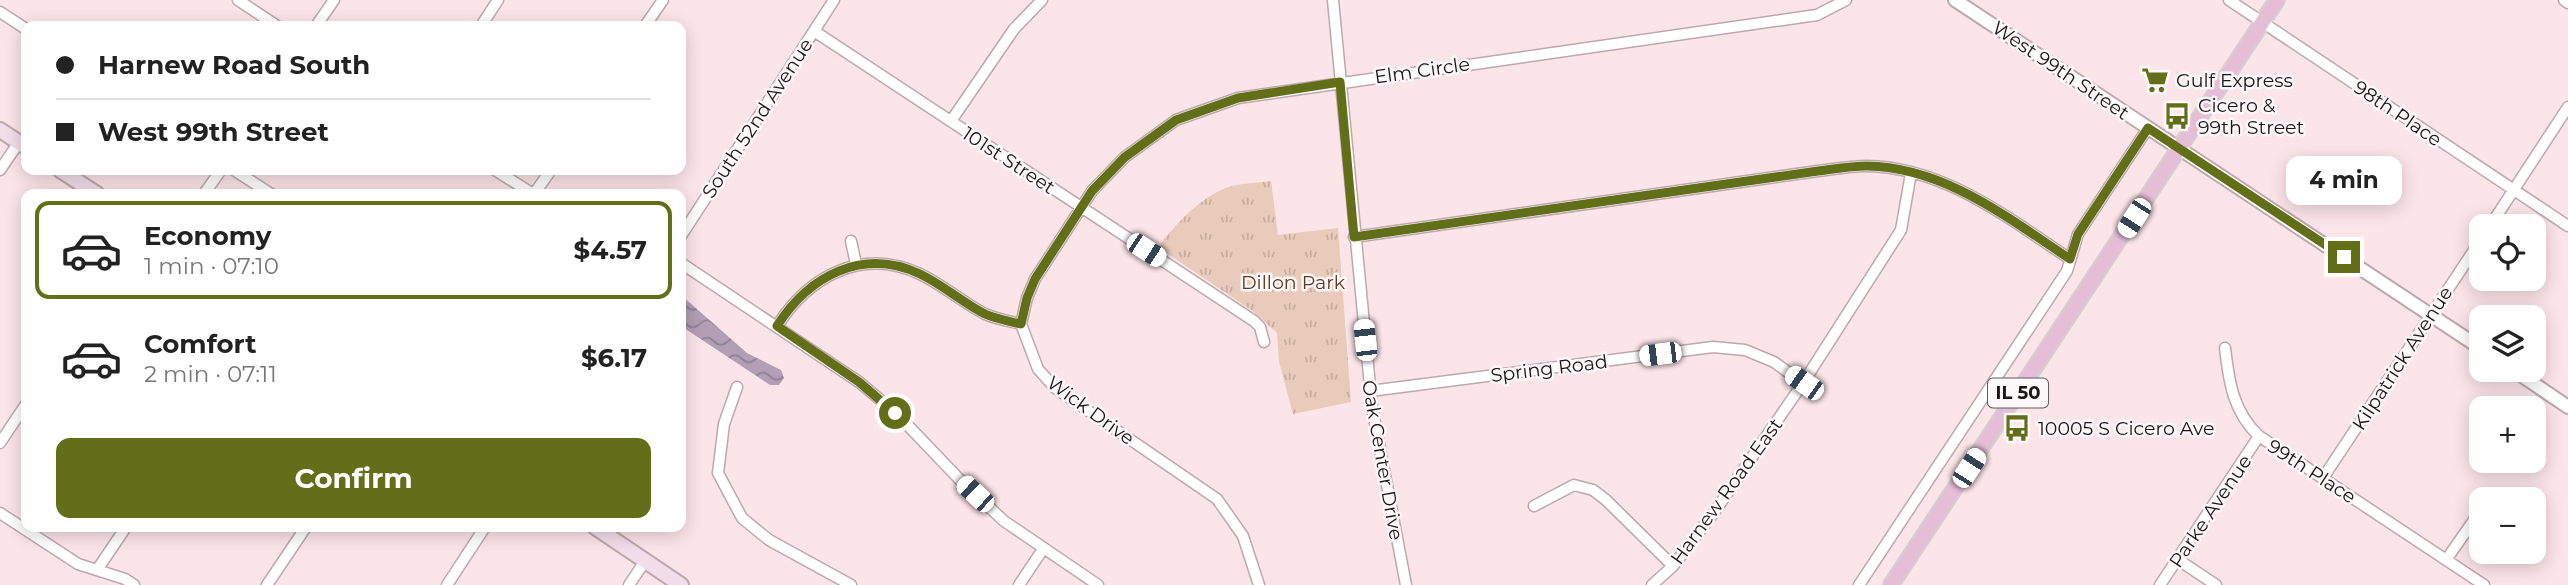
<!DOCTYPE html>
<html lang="en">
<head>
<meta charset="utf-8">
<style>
  body { margin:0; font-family:Montserrat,sans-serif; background:#f6f6f6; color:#222; height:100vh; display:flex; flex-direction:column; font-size:26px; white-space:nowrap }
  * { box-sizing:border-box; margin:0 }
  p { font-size:23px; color:#767676 }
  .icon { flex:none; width:38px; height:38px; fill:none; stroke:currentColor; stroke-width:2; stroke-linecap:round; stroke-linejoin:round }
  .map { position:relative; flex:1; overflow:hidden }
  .details { position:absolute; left:21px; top:189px; width:665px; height:343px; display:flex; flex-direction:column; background:#fff; border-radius:14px; box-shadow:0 4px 18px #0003 }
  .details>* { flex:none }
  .banner { position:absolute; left:21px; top:21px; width:665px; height:154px; border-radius:14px; box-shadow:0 4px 18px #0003; display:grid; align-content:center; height:154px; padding:0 35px; background:#fff }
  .tools { position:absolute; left:2469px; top:214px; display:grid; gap:14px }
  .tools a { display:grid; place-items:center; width:77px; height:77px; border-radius:14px; background:#fff; box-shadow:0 4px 18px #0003; font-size:35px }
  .end { position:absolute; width:32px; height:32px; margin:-16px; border:9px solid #626f18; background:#fff; box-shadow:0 0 0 4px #fff }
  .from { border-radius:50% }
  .bubble { position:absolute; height:49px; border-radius:14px; background:#fff; box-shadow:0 4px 18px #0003; font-size:23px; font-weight:700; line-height:49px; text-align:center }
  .car { position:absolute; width:21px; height:42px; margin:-21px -10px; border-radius:9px; box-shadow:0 0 5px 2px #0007; background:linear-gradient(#fff 24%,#345 0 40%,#fff 0 76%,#345 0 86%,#fff 0) }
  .banner b { display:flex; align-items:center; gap:24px; height:66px; font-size:26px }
  .banner b+b { border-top:2px solid #e0e0e0 }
  .banner i { width:18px; height:18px; background:#222 }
  ul { padding:12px 0 0; list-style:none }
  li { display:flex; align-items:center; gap:21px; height:98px; margin:0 14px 10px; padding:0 21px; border:4px solid transparent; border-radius:14px }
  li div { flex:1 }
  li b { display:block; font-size:26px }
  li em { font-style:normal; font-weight:700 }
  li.selected { border-color:#626f18 }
  li>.icon { width:63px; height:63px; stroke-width:1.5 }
  .primary-button { display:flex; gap:14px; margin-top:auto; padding:14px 35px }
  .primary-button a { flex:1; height:80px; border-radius:14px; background:#626f18; color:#fff; font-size:28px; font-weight:700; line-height:80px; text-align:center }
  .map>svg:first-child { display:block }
  .park { fill:url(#park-tufts) }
  .water { fill:url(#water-waves) }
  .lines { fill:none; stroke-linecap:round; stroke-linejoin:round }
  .minor-casing { stroke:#bda8ab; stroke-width:13 }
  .tertiary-casing { stroke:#bda8ab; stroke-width:16 }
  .secondary-casing { stroke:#bda8ab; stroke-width:18 }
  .primary-casing { stroke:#d2d0d0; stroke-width:18 }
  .minor { stroke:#fff; stroke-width:10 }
  .tertiary { stroke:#fff; stroke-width:12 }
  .secondary { stroke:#f2deea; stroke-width:14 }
  .primary { stroke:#e5bdd4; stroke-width:14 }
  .route { stroke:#626f18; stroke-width:9 }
  .labels { text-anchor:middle; stroke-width:5; stroke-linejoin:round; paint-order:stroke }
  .shield { fill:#fcf7f8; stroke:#5f595a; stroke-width:2 }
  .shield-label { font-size:18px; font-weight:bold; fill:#1c1516 }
  .street-label { font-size:19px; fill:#1c1516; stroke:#fcf7f8 }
  .poi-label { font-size:19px; fill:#1c1516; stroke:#fcf7f8; text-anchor:start }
  .park-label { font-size:19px; fill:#62391f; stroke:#fcf7f8 }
</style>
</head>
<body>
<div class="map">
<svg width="2568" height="585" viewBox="0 0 2568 585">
  <defs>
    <pattern id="park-tufts" width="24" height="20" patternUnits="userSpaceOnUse" patternTransform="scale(1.75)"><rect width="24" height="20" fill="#e8cbba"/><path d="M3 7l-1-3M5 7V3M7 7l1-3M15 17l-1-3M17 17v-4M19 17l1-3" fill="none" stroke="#c6ad9f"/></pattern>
    <pattern id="water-waves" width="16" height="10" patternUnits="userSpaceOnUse" patternTransform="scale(1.75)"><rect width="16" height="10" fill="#b29eb5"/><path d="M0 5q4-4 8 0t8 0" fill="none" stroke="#908092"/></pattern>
  </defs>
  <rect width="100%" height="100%" fill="#fce5e9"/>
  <path class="park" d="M1271,181L1278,235L1338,228L1351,402L1293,414L1279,362L1277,333L1251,310L1158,247C1176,224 1198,199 1226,188C1240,183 1257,183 1271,181Z"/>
  <path class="water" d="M681,295L747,353L781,370L784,378L779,385H770L681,326Z"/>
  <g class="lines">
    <defs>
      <path id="minor" d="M238,0L277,26
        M1333,0L1372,407L1406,585
        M2229,0L2568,226
        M2564,0L2568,3
        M0,12L26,29
        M316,26L334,0
        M481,26L498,0
        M645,26L663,0
        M814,31L1254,321L1260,327L1264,342
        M951,121L1014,29L1042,0
        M0,170L19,142
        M234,170L271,194
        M495,170L533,194
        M204,194L221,170
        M534,194L551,170
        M2490,226L2568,107
        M681,236L834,0
        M1354,237L1818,171C1834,169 1851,166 1867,166C1944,167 2008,218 2070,259
        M851,241L856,264
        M681,263L859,382L896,413L961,481L1004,521L1098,585
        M1021,324L1027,298L1035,279L1092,191L1125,157L1176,120L1238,98L1817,15L1846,0
        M777,326C809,276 862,247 920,274C943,285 962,302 985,314C996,319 1009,321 1021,324L1038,369L1055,388L1217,499L1243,536L1259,585
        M2225,348C2229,382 2233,412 2259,436L2484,585
        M737,387L724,424L718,473L742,518L769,540L851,585
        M1370,391L1713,347L1745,350L1774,362L1803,383
        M0,443L26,404
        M2323,478L2482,238
        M1534,506L1574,485L1593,490L1606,500L1673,566
        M0,513L78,564L125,579L134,585
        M2177,559L2216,585
        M2446,560L2476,517
        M97,570L126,527
        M267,585L306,527
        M447,585L485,527
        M629,585L645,561
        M1019,585L1043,549
        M1652,585L1673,566L1715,511L1803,383L1901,230L1911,173
        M1859,585L2067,271L2078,234L2148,128
        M2160,585L2259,436"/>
      <path id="tertiary" d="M1955,0L2482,349
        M2512,369L2568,407"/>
      <path id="secondary" d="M0,130L26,147
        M60,170L97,194
        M595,527L681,585"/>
      <path id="primary" d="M1891,585L2277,0"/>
    </defs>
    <use href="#minor" class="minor-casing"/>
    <use href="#tertiary" class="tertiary-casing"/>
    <use href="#secondary" class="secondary-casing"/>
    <use href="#primary" class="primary-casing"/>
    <use href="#minor" class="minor"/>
    <use href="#tertiary" class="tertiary"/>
    <use href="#secondary" class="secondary"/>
    <use href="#primary" class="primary"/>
  </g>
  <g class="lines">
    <path class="route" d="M895,413L859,382L777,326C809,276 862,247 920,274C943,285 962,302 985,314C996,319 1009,321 1021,324L1027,298L1035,279L1092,191L1125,157L1176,120L1238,98L1340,82L1354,237L1818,171C1834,169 1851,166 1867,166C1944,167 2008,218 2070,259L2078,234L2148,128L2344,257"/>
  </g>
  <defs>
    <symbol id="supermarket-bare" viewBox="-9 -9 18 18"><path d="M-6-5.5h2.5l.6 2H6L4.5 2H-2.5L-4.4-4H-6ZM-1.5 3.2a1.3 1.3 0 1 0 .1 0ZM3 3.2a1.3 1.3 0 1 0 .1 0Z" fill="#626f18" stroke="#fcf7f8" stroke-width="2.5" paint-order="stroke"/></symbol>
    <symbol id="bus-bare" viewBox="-9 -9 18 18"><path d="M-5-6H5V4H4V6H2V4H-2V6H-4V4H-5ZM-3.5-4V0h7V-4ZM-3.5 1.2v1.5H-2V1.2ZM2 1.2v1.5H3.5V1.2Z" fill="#626f18" stroke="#fcf7f8" stroke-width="2.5" paint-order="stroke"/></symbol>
  </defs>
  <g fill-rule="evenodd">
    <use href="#supermarket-bare" x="2136" y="61" width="38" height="38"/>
    <use href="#bus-bare" x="2158" y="97" width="38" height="38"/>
    <use href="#bus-bare" x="1998" y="409" width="38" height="38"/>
  </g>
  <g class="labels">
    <rect class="shield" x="1988" y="378.5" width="60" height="29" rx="5"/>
    <g class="shield-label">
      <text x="2018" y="399">IL 50</text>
    </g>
    <g class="street-label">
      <text transform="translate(1422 70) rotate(-8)" y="7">Elm Circle</text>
      <text transform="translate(2061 70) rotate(34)" y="7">West 99th Street</text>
      <text transform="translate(2398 113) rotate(34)" y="7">98th Place</text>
      <text transform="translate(757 118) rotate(-57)" y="7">South 52nd Avenue</text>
      <text transform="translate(1009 160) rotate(33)" y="7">101st Street</text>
      <text transform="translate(2402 358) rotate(-57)" y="7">Kilpatrick Avenue</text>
      <text transform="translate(1549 368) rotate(-7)" y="7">Spring Road</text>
      <text transform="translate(1091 410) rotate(36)" y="7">Wick Drive</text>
      <text transform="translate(1383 460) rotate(80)" y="7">Oak Center Drive</text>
      <text transform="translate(2312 471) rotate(33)" y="7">99th Place</text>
      <text transform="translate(1726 491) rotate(-54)" y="7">Harnew Road East</text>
      <text transform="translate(2210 511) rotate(-56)" y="7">Parke Avenue</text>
    </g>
    <g class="poi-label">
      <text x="2176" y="87">Gulf Express</text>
      <text x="2198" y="112">Cicero &amp;<tspan x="2198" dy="22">99th Street</tspan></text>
      <text x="2038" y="435">10005 S Cicero Ave</text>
    </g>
    <g class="park-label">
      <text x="1293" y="289">Dillon Park</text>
    </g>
  </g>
</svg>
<div class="tools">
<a><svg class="icon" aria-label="locate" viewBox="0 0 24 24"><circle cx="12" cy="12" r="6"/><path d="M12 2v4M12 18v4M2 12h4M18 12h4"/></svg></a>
<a><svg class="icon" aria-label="layers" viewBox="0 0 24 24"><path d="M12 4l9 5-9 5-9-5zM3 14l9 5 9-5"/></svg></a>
<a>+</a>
<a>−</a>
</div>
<i class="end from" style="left:895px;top:413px"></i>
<i class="end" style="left:2344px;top:257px"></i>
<div class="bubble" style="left:2286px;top:156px;width:116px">4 min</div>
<i class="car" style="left:2134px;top:218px;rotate:213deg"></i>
<i class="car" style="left:1146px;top:250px;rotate:123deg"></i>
<i class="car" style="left:1365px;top:340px;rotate:354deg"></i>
<i class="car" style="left:1660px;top:354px;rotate:263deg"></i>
<i class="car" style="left:1804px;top:383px;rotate:305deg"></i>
<i class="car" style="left:1969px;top:468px;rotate:33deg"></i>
<i class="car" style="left:975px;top:494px;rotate:313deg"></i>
<div class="banner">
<b><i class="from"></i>Harnew Road South</b>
<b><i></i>West 99th Street</b>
</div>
<section class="details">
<ul>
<li class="selected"><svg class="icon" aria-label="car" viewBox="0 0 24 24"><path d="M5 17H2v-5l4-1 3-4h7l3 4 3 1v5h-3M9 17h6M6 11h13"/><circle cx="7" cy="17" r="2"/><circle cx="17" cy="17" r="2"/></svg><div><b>Economy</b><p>1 min · 07:10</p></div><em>$4.57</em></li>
<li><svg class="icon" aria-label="car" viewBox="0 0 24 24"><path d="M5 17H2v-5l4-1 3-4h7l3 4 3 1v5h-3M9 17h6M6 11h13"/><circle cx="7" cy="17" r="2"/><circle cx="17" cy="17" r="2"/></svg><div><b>Comfort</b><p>2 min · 07:11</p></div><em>$6.17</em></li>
</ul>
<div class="primary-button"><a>Confirm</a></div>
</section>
</div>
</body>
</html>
